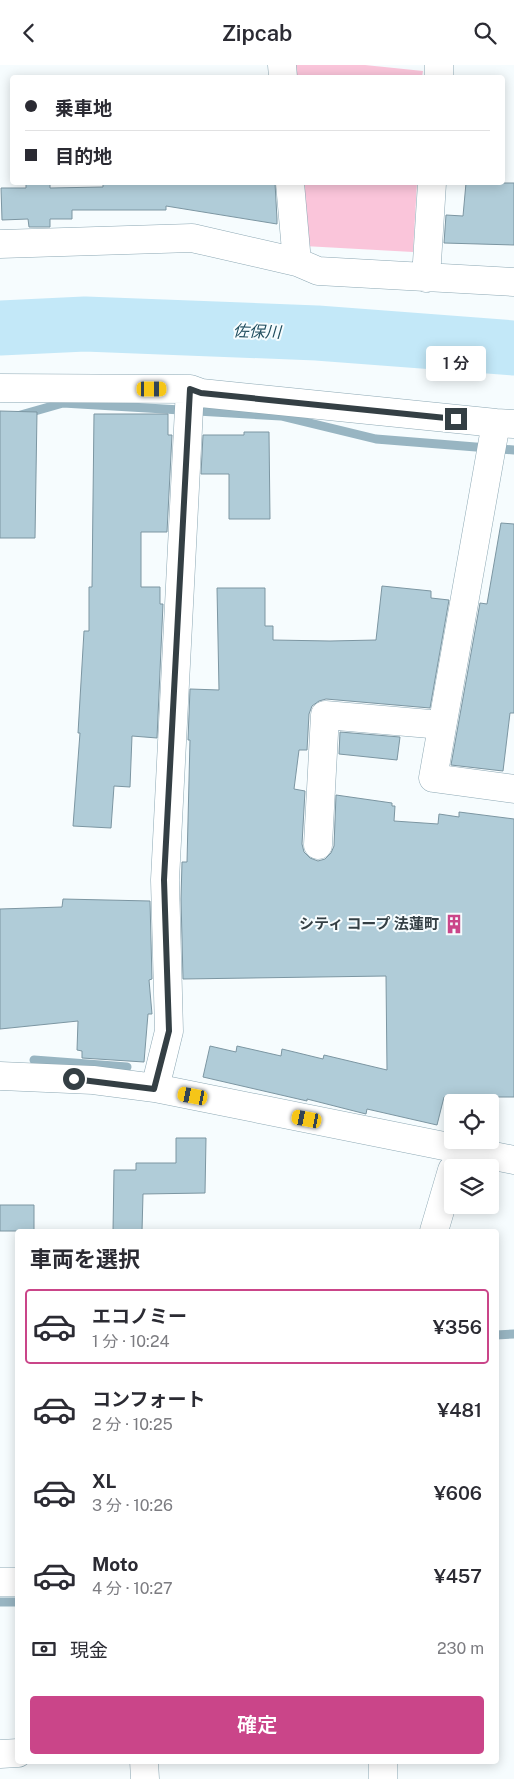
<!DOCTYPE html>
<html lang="ja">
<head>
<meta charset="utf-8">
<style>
  body { margin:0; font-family:"Public Sans","Noto Sans JP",sans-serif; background:#f7f7f7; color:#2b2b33; height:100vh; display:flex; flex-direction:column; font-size:19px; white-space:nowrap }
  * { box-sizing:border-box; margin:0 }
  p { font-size:16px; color:#7c7c81 }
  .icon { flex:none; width:28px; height:28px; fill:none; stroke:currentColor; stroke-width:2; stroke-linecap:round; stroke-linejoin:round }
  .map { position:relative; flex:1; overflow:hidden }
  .sheet { position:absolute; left:15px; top:1164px; width:484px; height:535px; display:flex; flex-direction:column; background:#fff; border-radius:5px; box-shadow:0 2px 12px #0003 }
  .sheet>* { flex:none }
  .top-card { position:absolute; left:10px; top:10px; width:495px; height:110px; border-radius:5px; box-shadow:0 2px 12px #0003; display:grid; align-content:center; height:110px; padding:0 15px; background:#fff }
  .controls { position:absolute; left:444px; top:1029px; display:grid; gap:10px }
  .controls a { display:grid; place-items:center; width:55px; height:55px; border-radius:5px; background:#fff; box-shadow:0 2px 12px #0003; font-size:25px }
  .end { position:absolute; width:22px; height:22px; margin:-11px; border:6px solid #343f44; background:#fff; box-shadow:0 0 0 2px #fff }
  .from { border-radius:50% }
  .bubble { position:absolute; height:35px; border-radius:5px; background:#fff; box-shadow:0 2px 12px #0003; font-size:16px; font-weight:600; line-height:35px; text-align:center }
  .car { position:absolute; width:15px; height:30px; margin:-15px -8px; border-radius:6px; box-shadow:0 0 4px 1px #0007; background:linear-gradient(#f5c518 24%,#345 0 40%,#f5c518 0 76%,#345 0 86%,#f5c518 0) }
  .top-card b { display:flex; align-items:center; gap:18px; height:48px; font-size:19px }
  .top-card b+b { border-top:1px solid #e1e1e2 }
  .top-card i { width:12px; height:12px; background:#2b2b33 }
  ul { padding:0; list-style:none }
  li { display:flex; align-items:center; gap:15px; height:75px; margin:0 10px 8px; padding:0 5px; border:2px solid transparent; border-radius:5px }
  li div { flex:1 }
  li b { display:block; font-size:19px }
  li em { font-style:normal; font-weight:600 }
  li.on { border-color:#ca4589 }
  li>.icon { width:45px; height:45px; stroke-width:1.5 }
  h2 { padding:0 15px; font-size:22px; line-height:60px }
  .pay { display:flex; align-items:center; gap:12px; height:55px; padding:0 15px; font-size:19px }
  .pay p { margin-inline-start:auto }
  .cta { display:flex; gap:10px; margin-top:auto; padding:10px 15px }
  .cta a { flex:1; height:58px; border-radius:5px; background:#ca4589; color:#fff; font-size:20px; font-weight:600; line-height:58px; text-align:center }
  header { display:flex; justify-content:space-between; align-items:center; height:65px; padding:0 15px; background:#fff; font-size:22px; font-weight:600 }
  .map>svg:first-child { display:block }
  .green { fill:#fac5da }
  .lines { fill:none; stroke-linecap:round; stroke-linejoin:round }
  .stream { stroke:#98b5c2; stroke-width:9 }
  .river { stroke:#c3e8f8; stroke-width:55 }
  .building { fill:#b0ccd8; stroke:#7c96a2 }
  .street-casing { stroke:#8da8b4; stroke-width:29 }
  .street { stroke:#fff; stroke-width:28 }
  .route { stroke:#343f44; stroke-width:6 }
  .labels { text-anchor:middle; stroke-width:4; stroke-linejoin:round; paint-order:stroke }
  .poi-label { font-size:15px; font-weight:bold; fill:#343f44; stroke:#f6fcfe; text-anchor:end }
  .water-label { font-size:16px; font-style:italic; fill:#1e4b5c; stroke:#f6fcfe }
</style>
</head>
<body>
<header><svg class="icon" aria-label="back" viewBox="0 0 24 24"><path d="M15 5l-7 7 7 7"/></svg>Zipcab<svg class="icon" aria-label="search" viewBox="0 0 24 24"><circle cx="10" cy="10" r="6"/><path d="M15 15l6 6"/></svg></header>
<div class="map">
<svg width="514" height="1714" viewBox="0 0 514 1714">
  <rect width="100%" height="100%" fill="#f6fcfe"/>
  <path class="green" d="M292,0H365L423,6L422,12H292Z
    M298,118H417L413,187L304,181Z"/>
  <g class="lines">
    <path class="stream" d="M0,356L63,338L281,351L376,374L514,385
      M34,995L127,1002
      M496,1270L514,1269
      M0,1537H18"/>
    <path class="river" d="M0,263L85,259L317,268L514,283"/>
  </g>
  <path class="building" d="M26,118H50V123L103,122V118H275L277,154V159L166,141V145H72V154H50V162H29L28,154L2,155L1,123H26Z
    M466,118H514V180L444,178L446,150L463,151Z
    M0,346L37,347L35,473H0Z
    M94,349H168V370H172L167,467H141V522H160V539H163L157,673L132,671L130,722L114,721L111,763L73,761L80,668H78L84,566H89V522H92Z
    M244,367H269L270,454H229V409H201L203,370H244Z
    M501,458L514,459V648H510L503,706L451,700L480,538L487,539Z
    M382,521L431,526V533L449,535L430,643L326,634L319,636L312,641L309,649L307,685H299L294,724L305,726L302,779L304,787L310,793L318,796L325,794L331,788L334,781L336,730L392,738V741H395L394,756L438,759L439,749L459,752V747L514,754V1032H444L437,1060L367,1044L366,1049L307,1034V1036L203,1012L210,981L236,987L237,981L281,991L282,984L323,994L324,990L387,1005L386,911L183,914L181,834L182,797H187L190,675H188L190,624L219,625L217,523H265V561H273V575L330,576L376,575Z
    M340,667L400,672L397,695L339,689Z
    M63,834L150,836L152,914L149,915L152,949H148L144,997L82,993V986L77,985L78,956L0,964V844L62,842Z
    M176,1073H206L205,1128L143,1129L142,1166H113L114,1105H136V1098H176Z
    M0,1140H34V1166H0Z"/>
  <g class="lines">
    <defs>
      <path id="street" d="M282,0L283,12
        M439,12V0
        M290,118L297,197
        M0,179L192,173L297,197L318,206L514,217
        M426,213L432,118
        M0,323L190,324L201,328L496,358L514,359
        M496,358L433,713L514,724
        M318,780L325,650L442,660
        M0,1011L93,1015L155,1023L514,1095
        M155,1023L169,966L165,815L190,324
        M434,1166L452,1105
        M0,1517H18
        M0,1689L18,1688
        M144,1696L145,1714
        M383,1714V1696"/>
    </defs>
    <use href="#street" class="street-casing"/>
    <use href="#street" class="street"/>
  </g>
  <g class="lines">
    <path class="route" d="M74,1014L154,1024L169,966L164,815L190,324L201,328L456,354"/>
  </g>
  <defs>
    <symbol id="building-bare" viewBox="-9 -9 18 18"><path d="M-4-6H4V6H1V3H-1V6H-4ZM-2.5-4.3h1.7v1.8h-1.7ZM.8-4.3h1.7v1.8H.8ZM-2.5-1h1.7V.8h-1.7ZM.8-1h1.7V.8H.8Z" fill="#ca4589" stroke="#f6fcfe" stroke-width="2.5" paint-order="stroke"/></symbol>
  </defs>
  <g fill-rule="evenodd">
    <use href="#building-bare" x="440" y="845" width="28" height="28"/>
  </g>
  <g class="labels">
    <g class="poi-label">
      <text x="439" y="864">シティ コープ 法蓮町</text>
    </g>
    <g class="water-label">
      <text transform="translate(257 266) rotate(2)" y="6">佐保川</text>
    </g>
  </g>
</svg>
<div class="controls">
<a><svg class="icon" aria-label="locate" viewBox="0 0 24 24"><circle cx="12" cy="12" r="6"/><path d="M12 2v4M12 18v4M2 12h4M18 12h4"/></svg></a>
<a><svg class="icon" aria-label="layers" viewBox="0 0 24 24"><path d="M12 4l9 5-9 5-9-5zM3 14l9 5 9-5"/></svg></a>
</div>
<i class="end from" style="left:74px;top:1014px"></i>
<i class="end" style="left:456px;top:354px"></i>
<div class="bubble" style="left:426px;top:281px;width:60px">1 分</div>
<i class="car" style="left:152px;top:324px;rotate:90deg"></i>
<i class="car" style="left:193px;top:1031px;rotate:281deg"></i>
<i class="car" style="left:307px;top:1054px;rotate:281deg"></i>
<div class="top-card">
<b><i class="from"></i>乗車地</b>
<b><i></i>目的地</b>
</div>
<section class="sheet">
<h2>車両を選択</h2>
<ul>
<li class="on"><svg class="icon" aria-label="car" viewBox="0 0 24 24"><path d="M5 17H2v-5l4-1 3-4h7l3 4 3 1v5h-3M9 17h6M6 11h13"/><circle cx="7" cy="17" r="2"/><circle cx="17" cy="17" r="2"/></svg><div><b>エコノミー</b><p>1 分 · 10:24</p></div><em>¥356</em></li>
<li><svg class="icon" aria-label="car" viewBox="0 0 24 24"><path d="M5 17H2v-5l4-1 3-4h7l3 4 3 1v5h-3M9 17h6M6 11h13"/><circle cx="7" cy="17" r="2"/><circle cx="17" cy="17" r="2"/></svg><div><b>コンフォート</b><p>2 分 · 10:25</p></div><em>¥481</em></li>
<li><svg class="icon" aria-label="car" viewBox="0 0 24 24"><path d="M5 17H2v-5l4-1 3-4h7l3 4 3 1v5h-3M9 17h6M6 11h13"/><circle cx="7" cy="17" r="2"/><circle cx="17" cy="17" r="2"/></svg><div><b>XL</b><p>3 分 · 10:26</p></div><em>¥606</em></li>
<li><svg class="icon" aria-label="car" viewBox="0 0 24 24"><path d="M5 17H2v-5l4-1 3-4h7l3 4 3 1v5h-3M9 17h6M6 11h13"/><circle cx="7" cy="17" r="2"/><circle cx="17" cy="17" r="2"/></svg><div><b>Moto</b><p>4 分 · 10:27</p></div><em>¥457</em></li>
</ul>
<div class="pay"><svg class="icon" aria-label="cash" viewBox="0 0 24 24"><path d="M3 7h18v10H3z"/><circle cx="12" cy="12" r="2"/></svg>現金<p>230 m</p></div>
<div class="cta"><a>確定</a></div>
</section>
</div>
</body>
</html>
